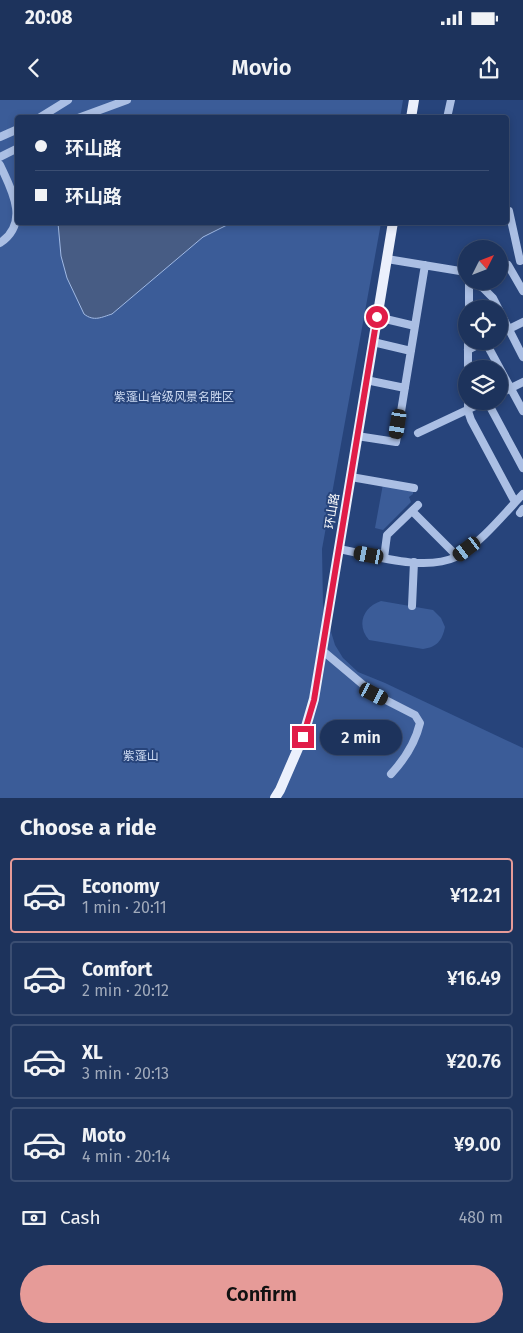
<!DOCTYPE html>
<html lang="en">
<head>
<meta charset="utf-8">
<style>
  body { margin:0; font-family:"Fira Sans","Noto Sans SC",sans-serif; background:#253b62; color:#f1f3f6; height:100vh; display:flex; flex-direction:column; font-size:19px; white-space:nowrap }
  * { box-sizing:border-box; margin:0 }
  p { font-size:16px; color:#a0aabb }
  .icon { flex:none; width:28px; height:28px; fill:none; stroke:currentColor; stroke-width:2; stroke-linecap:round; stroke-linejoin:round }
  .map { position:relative; height:698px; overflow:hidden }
  .details { display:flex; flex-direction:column; background:#1d335c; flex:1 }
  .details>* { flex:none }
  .hud { position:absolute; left:15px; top:15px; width:494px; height:110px; border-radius:5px; box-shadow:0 2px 8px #0003,0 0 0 1px #3b4e72; display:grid; align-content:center; height:110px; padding:0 20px; background:#1d335c }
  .needle { width:32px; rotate:48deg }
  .fabs { position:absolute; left:458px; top:140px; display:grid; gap:10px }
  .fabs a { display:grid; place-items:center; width:50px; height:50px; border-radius:50%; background:#1d335c; box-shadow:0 2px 8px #0003,0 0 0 1px #3b4e72; font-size:25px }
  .end { position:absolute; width:22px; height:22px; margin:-11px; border:6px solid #e11d48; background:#fff; box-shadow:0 0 0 2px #fff }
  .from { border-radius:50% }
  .bubble { position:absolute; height:35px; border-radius:18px; background:#1d335c; box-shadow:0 2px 8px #0003,0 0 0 1px #3b4e72; font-size:16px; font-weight:600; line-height:35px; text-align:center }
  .car { position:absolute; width:15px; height:30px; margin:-15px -8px; border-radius:6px; box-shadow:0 0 4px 1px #0007; background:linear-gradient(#222 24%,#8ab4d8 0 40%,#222 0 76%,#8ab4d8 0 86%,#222 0) }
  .hud b { display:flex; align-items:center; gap:18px; height:48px; font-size:19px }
  .hud b+b { border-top:1px solid #3b4e72 }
  .hud i { width:12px; height:12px; background:#f1f3f6 }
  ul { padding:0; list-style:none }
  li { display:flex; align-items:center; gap:15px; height:75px; margin:0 10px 8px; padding:0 10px; border:2px solid #3b4e72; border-radius:5px }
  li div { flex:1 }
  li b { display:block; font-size:19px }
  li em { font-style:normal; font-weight:600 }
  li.active { border-color:#e69b98 }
  li>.icon { width:45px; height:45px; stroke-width:1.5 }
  h2 { padding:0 20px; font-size:22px; line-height:60px }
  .pay { display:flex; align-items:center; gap:12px; height:55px; padding:0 20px; font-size:19px }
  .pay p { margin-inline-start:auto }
  .cta { display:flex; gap:10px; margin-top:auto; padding:10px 20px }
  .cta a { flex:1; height:58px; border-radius:30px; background:#e69b98; color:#111; font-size:20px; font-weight:600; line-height:58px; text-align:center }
  .status { display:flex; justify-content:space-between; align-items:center; height:35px; padding:0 25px; background:#1d335c; direction:ltr }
  .status svg { height:14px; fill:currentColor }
  header { display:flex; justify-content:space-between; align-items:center; height:65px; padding:0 20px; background:#1d335c; font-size:22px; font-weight:600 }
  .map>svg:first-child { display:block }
  .green { fill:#3b5c98 }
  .water { fill:#475c84; stroke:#a0b9e4 }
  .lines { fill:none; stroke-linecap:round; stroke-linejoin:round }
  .minor { stroke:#abbfe4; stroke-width:8 }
  .major { stroke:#ebf0fc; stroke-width:10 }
  .route { stroke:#e11d48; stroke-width:6 }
  .labels { text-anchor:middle; stroke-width:4; stroke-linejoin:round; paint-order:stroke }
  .park-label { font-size:12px; fill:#cedbf3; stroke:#27447b }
  .street-label { font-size:12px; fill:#fff; stroke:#27447b }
</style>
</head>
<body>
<div class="status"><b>20:08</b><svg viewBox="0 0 49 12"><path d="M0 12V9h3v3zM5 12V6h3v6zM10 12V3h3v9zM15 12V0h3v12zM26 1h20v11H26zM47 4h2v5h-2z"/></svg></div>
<header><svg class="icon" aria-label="back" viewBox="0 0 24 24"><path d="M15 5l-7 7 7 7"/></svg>Movio<svg class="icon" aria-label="share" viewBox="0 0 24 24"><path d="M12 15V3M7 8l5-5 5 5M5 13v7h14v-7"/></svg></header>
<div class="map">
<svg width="523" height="698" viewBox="0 0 523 698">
  <rect width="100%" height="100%" fill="#27447b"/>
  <path class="green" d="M0,0H403L400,18H18V122L381,123L322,449L323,505L335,545L343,558L358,572L385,583L523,648V698H0Z
    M383,384L413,391V394L409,397L411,402L383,430L375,428Z
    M381,501L433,510L441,518L445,527C442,541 437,547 423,549L369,540C356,525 363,507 381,501Z"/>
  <path class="water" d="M58,123V122L231,123L203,137L112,214C102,217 94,222 84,214L67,178L61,156Z"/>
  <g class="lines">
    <path class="minor" d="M39,18L68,0
      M78,18L127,0
      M447,18L451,0
      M0,37L18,29
      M0,57L18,48
      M0,65C12,90 30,123 0,143
      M509,111L520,161
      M387,159L466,172
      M508,165L523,191
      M470,181L483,188L493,198L523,257
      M469,209V181
      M377,217L415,226
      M499,234L523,222
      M485,241L523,311
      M373,242L411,251
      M468,250L485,241
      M468,269V241
      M366,280L405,288
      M499,294L523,282
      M468,301V311L471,320L515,402
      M487,301L523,368
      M418,333L486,301
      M357,336L396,342L425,165
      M351,377L414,388
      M412,411L457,456
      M520,413L523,409
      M339,449C372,455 424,472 456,457C478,446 506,412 523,394
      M384,458L387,435L418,405
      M412,506L414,462
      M323,551L374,594L415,615L420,623C415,644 405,659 391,674"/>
    <path class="major" d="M411,18L414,0
      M275,698L280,690L303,637L314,599L393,122"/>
  </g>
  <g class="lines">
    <path class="route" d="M303,637L314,600L377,217"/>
  </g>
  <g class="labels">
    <g class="park-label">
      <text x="174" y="301">紫蓬山省级风景名胜区</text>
      <text x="141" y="660">紫蓬山</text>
    </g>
    <g class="street-label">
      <text transform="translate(332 411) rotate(-81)" y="4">环山路</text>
    </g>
  </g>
</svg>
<div class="fabs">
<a><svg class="needle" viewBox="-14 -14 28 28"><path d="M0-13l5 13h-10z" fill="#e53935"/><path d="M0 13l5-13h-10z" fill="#a0aabb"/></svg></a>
<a><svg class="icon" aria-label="locate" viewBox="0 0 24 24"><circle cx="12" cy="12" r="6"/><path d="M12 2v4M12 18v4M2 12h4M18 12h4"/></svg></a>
<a><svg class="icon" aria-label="layers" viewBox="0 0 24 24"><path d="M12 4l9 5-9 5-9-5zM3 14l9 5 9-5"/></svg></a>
</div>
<i class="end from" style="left:377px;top:217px"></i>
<i class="end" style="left:303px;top:637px"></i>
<div class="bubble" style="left:320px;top:620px;width:82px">2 min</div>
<i class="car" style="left:398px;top:324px;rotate:189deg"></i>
<i class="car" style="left:467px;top:449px;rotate:233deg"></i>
<i class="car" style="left:369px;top:455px;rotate:281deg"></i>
<i class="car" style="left:374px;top:594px;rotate:117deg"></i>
<div class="hud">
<b><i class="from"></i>环山路</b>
<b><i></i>环山路</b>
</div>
</div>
<section class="details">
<h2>Choose a ride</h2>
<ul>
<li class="active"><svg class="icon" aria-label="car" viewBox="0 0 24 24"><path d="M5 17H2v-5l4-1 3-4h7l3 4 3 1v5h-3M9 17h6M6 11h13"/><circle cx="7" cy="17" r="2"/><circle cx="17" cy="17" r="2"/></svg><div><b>Economy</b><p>1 min · 20:11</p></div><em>¥12.21</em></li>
<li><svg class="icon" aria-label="car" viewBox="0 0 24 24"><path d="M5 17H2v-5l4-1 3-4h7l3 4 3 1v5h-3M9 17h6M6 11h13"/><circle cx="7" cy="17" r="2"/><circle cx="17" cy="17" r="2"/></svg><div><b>Comfort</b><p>2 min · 20:12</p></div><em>¥16.49</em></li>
<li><svg class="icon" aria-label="car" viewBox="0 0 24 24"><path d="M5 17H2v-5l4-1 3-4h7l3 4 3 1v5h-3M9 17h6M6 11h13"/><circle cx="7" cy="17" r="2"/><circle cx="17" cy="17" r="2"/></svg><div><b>XL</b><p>3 min · 20:13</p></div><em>¥20.76</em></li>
<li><svg class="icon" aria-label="car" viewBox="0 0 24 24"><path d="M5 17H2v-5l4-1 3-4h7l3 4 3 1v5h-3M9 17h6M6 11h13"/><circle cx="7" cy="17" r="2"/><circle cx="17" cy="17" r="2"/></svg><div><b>Moto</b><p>4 min · 20:14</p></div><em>¥9.00</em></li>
</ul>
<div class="pay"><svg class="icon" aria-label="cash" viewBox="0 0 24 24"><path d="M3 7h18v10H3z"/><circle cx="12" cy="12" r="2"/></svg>Cash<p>480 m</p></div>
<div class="cta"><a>Confirm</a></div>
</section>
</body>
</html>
